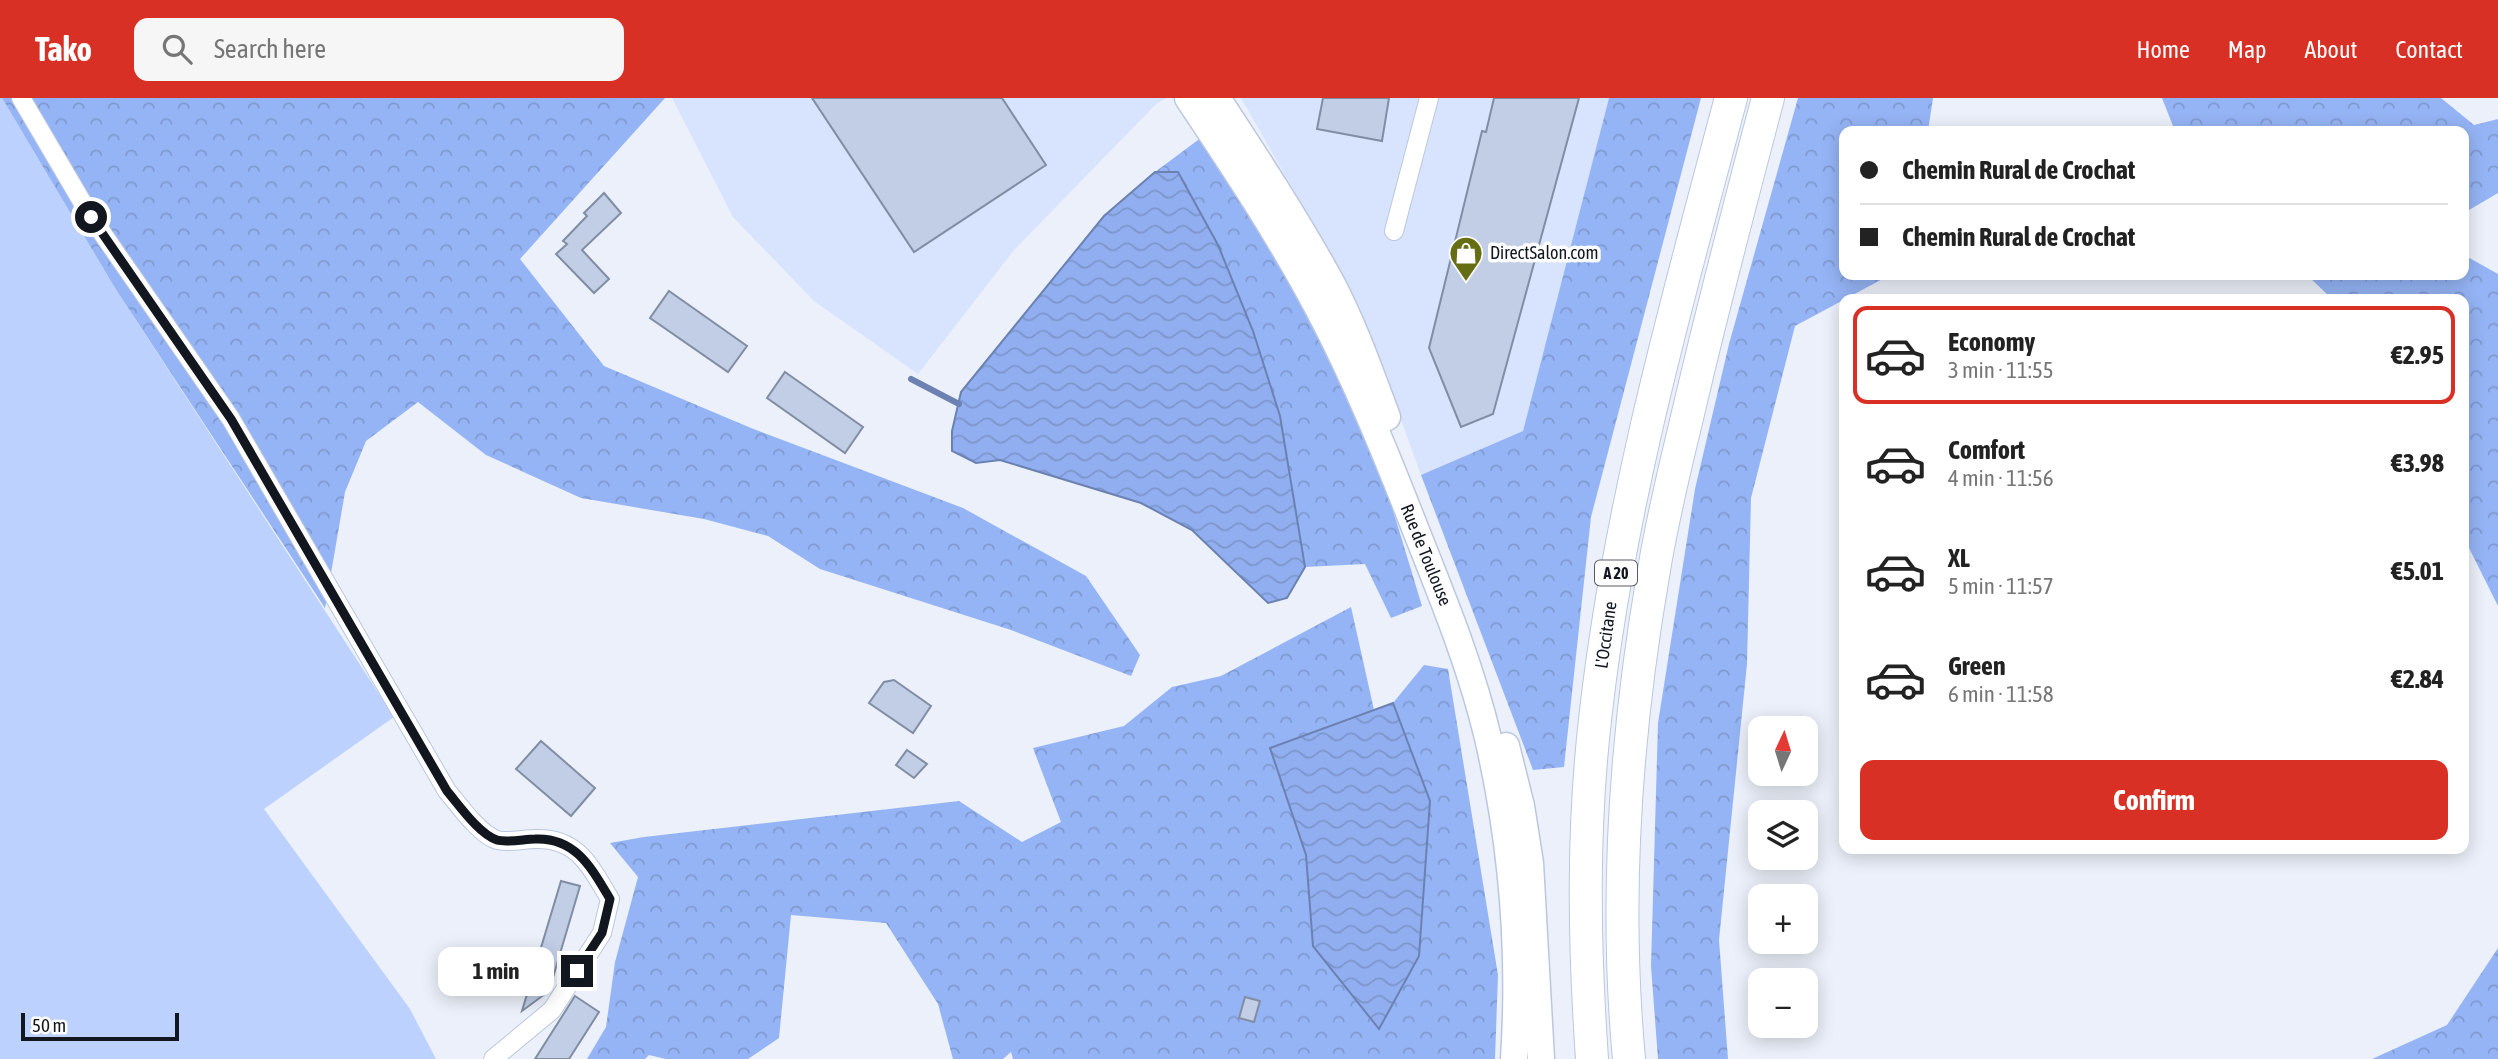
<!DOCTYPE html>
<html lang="en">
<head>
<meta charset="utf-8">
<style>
  body { margin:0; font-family:"Asap Condensed",sans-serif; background:#f6f6f6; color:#222; height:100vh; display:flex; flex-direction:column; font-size:26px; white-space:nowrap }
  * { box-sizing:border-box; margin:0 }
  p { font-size:23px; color:#767676 }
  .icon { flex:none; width:38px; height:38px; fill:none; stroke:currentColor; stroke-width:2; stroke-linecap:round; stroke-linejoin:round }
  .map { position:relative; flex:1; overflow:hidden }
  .panel { position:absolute; left:1839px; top:196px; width:630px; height:560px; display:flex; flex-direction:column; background:#fff; border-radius:14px; box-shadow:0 4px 18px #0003 }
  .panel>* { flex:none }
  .top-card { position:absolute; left:1839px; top:28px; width:630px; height:154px; border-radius:14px; box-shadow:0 4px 18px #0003; display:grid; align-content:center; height:154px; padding:0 21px; background:#fff }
  .needle { width:46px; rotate:4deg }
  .buttons { position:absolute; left:1748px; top:618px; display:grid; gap:14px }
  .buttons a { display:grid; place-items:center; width:70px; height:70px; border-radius:14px; background:#fff; box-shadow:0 4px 18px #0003; font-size:35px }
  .scale { position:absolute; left:21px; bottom:18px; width:158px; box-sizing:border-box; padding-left:7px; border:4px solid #12161e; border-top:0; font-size:19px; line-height:24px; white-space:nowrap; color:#12161e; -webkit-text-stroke:5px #fdfdfd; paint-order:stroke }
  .end { position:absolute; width:32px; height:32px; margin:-16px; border:9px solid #12161e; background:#fff; box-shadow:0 0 0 4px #fff }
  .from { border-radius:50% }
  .bubble { position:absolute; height:49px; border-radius:14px; background:#fff; box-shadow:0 4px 18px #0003; font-size:23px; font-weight:700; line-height:49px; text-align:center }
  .top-card b { display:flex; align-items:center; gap:24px; height:66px; font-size:26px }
  .top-card b+b { border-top:2px solid #e0e0e0 }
  .top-card i { width:18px; height:18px; background:#222 }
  ul { padding:12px 0 0; list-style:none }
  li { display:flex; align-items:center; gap:21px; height:98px; margin:0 14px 10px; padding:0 7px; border:4px solid transparent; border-radius:14px }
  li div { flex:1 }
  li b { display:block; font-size:26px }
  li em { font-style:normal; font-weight:700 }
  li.current { border-color:#d93025 }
  li>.icon { width:63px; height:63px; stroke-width:1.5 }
  .action { display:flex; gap:14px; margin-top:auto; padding:14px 21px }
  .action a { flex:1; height:80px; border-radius:14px; background:#d93025; color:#fff; font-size:28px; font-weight:700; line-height:80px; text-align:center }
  header { display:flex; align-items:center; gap:42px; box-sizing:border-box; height:98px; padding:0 35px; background:#d93025; color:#fff }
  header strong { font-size:33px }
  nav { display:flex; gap:38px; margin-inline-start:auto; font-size:24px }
  .search { width:490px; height:63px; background:#f6f6f6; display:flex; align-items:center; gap:18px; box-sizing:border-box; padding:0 24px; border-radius:14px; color:#767676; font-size:26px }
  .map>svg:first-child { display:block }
  .built { fill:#d8e4fe }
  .grass { fill:#bcd1fe }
  .forest { fill:url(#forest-crowns) }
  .water { fill:url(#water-waves); stroke:#6b81b1; stroke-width:2 }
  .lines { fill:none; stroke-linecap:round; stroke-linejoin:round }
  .stream { stroke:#6b81b1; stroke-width:6 }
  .building { fill:#c2cee6; stroke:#818da3; stroke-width:2 }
  .minor-casing { stroke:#bbc7df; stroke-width:20 }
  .primary-casing { stroke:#bbc7df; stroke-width:29 }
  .motorway-casing { stroke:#bbc7df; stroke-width:34 }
  .minor { stroke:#fff; stroke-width:18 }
  .primary { stroke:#fff; stroke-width:26 }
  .motorway { stroke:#fff; stroke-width:32 }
  .route { stroke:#12161e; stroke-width:9 }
  .labels { text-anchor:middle; stroke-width:7; stroke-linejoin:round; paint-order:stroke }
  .shield { fill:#fdfdfd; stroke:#585b61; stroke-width:2 }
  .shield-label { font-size:16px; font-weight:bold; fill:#12161e }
  .poi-label { font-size:18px; fill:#12161e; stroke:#fdfdfd; text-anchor:start }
  .street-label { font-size:18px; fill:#12161e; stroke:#fdfdfd }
</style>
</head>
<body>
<header>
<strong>Tako</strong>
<div class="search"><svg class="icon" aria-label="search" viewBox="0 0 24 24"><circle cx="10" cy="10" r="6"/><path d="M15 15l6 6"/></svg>Search here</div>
<nav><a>Home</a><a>Map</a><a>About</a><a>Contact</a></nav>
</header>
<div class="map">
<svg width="2498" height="961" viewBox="0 0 2498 961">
  <defs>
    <pattern id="forest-crowns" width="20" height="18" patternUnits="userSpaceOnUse" patternTransform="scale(1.75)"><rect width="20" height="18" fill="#95b4f5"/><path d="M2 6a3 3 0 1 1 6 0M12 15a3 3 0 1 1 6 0" fill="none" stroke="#7f9ad2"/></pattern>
    <pattern id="water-waves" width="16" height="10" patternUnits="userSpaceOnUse" patternTransform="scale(1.75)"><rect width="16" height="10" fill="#91aff0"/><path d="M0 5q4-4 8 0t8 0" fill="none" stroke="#7c96cd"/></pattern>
  </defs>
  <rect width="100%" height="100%" fill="#ebf0fa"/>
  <path class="built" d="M672,0H1167L1157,5L1014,152L918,276L814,203L733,119Z
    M1241,0H1609L1523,333L1421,377L1359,207Z"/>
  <path class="grass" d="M0,0H2L115,190L394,619L264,711L410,911L436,961H0Z"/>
  <path class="forest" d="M2,0H665L520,161L604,268L751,330L963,410L1086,478L1140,557L1131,578L1011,532L820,471L768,438L704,421L581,400L486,357L418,304L366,343L345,394L325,510L115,190Z
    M1609,0H1701L1591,419L1564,669L1533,672L1421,377L1523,333Z
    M1798,0H1933L1928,33H1844V177H1890L1795,228L1751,400L1747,566L1719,842L1728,961H1658L1651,868L1658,625L1695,391L1729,246Z
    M2162,0H2441L2474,27L2498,21V95L2464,115V33H2175Z
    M1202,39L1312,219L1382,376L1422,508L1391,520L1365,466L1305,469L1280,318L1253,233L1218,147L1178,74H1155Z
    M2464,157L2498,176V508L2464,440V201H2332L2307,177H2464Z
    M1351,509L1374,612L1271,651L1306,757L1313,848L1430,703L1393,605L1424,567L1448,571L1498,877L1495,961H1013L1011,954L1003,961H953L938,906L886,825L791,817L779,940L748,961H666L649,957L645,961H587L606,929L615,864L638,779L610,745L644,739L959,703L1022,744L1061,724L1033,650L1124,628L1172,589L1221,578Z
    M2498,850V961H2372L2447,927Z"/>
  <path class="water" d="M1155,74H1178L1218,147L1253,233L1280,318L1305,469L1287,500L1268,505L1192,432L1141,405L1000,362L976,365L952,353V333L961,294L1104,118Z
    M1393,605L1430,703L1419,858L1379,931L1313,848L1306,757L1270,650Z"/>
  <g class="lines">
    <path class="stream" d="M911,281L959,306"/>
  </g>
  <path class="building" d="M812,0H1002L1046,67L914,154Z
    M1323,0H1389L1382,43L1317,31Z
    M1494,0H1579L1493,316L1461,329L1429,250L1482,33L1486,34Z
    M604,95L621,115L582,152L609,181L594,195L556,156L567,146L563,143L587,118L584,115Z
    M669,193L747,248L728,274L650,220Z
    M785,274L863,329L845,355L767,300Z
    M894,582L931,608L913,635L869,605L884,584Z
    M541,643L595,690L571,718L516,671Z
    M907,652L927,666L914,680L896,667Z
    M561,783L580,788L549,893L522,913Z
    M575,898L599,914L569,961H535Z
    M1245,899L1260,903L1254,924L1239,920Z"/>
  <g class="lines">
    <defs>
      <path id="minor" d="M21,0L91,119L231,321L447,693C459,707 479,736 497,742C507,745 525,741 535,741C578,739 591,770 610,801L602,835L552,912L493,961
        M1394,133L1429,0"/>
      <path id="primary" d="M1188,0C1234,69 1280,138 1319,212C1356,282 1386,356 1415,430C1442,498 1471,568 1488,640C1512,744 1521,854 1514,961
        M1217,0C1257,61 1297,122 1332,186C1354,228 1370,274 1387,319
        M1506,648L1521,708L1530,765L1541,961"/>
      <path id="motorway" d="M1592,961C1584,845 1582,729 1596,613C1620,404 1677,203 1731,0
        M1629,961C1614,799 1626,632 1654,472C1663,416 1677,362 1690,307C1714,204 1741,102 1768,0"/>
    </defs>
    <use href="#minor" class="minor-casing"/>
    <use href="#primary" class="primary-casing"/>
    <use href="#motorway" class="motorway-casing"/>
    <use href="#minor" class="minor"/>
    <use href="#primary" class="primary"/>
    <use href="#motorway" class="motorway"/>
  </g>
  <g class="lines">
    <path class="route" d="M91,119L231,321L447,693C459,707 479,736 497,742C507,745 525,741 535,741C576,739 592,771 610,801L602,835L577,873"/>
  </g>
  <defs>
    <symbol id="shop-pin" viewBox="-11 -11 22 30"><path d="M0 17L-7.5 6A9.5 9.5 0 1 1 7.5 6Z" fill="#666e14" stroke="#fdfdfd"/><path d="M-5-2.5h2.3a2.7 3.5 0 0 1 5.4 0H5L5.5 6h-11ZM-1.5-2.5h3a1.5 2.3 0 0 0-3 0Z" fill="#fff"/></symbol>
  </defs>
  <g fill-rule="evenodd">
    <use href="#shop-pin" x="1447" y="136" width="38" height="52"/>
  </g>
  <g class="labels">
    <rect class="shield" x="1595" y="462.5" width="42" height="25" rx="5"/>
    <g class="shield-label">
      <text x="1616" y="481">A 20</text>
    </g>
    <g class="poi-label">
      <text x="1490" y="161">DirectSalon.com</text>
    </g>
    <g class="street-label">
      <text transform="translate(1426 457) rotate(68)" y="6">Rue de Toulouse</text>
      <text transform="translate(1606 537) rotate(-82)" y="6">L'Occitane</text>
    </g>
  </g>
</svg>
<div class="buttons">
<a><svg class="needle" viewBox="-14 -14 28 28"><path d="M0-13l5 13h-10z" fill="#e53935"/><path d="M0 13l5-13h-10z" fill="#767676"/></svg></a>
<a><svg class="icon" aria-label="layers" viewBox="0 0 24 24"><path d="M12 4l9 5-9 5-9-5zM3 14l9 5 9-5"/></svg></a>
<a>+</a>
<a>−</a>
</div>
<div class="scale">50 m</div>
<i class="end from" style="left:91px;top:119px"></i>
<i class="end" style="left:577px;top:873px"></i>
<div class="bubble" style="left:438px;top:849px;width:116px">1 min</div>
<div class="top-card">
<b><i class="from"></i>Chemin Rural de Crochat</b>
<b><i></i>Chemin Rural de Crochat</b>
</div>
<section class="panel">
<ul>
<li class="current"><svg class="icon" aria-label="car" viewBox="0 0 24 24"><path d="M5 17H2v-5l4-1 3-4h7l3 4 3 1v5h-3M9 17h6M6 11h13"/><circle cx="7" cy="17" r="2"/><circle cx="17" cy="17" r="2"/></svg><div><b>Economy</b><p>3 min · 11:55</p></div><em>€2.95</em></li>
<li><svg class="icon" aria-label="car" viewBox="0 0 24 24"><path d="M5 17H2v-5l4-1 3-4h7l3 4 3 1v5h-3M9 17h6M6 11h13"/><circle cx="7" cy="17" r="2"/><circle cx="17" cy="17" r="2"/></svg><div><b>Comfort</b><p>4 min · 11:56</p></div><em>€3.98</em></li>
<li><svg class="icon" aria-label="car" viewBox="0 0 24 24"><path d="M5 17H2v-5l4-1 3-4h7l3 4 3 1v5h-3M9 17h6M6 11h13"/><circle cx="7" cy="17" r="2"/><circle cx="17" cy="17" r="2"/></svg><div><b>XL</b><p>5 min · 11:57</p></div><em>€5.01</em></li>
<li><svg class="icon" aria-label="car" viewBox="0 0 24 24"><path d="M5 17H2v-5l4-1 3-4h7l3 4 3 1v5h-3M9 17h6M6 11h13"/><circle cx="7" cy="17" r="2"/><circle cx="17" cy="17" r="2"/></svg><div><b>Green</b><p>6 min · 11:58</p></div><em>€2.84</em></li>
</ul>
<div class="action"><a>Confirm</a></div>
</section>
</div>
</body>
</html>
